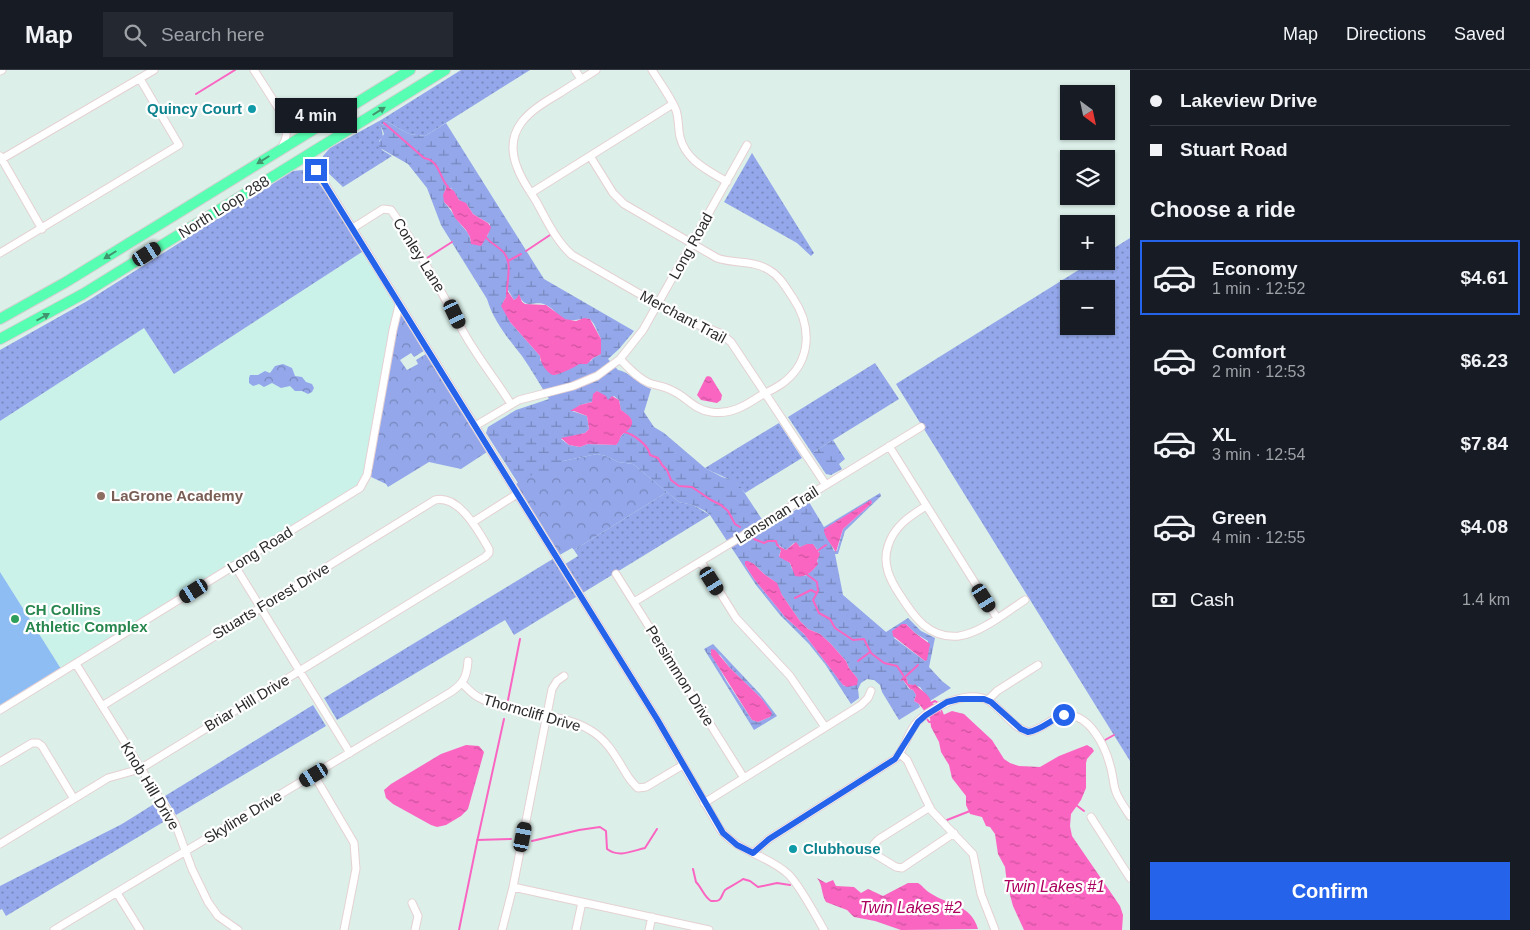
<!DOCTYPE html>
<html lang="en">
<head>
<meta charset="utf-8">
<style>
  body { margin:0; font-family:Arial,sans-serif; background:#242831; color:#f1f3f6; height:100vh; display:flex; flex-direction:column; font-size:19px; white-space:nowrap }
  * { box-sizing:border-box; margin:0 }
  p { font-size:16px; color:#9ea1a6 }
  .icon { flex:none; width:28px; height:28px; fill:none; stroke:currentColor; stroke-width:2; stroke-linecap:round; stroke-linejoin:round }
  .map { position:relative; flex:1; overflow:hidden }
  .details { display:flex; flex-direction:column; background:#171b24; width:400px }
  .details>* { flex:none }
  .hud { display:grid; align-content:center; height:110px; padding:0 20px; background:#171b24 }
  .needle { width:32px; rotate:147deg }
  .fabs { position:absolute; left:1060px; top:15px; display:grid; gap:10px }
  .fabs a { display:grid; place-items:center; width:55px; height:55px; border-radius:0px; background:#171b24; box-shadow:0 1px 4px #0004; font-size:25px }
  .end { position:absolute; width:22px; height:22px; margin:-11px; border:6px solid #2563eb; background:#fff; box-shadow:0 0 0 2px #fff }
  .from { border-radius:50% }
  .bubble { position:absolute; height:35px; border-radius:0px; background:#171b24; box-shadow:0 1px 4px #0004; font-size:16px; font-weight:700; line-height:35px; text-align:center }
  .car { position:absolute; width:15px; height:30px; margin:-15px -8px; border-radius:6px; box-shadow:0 0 4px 1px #0007; background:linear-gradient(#222 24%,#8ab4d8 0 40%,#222 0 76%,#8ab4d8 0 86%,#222 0) }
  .hud b { display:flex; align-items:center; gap:18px; height:48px; font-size:19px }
  .hud b+b { border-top:1px solid #363941 }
  .hud i { width:12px; height:12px; background:#f1f3f6 }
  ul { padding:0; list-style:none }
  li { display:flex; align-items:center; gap:15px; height:75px; margin:0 10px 8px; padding:0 10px; border:2px solid transparent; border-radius:0px }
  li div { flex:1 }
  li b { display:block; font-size:19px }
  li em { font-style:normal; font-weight:700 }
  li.selected { border-color:#2563eb }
  li>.icon { width:45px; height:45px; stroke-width:1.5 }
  h2 { padding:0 20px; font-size:22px; line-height:60px }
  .pay { display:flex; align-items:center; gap:12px; height:55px; padding:0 20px; font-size:19px }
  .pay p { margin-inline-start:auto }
  .button { display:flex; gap:10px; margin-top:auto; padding:10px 20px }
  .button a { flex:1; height:58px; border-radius:0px; background:#2563eb; color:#fff; font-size:20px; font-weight:700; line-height:58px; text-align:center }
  header { display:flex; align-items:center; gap:30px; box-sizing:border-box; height:70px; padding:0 25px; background:#171b24; border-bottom:1px solid #363941 }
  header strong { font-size:24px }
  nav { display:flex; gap:28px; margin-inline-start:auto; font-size:18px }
  .search { width:350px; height:45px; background:#242831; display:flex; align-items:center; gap:12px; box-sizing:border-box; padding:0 18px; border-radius:0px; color:#9ea1a6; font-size:19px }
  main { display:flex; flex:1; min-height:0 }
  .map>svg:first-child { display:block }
  .education { fill:#caf2e9 }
  .grass { fill:url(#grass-dots); fill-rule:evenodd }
  .forest { fill:url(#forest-crowns) }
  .wetland { fill:url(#wetland-marsh); fill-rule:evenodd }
  .pitch { fill:#8ebdf3 }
  .water { fill:url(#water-ripples) }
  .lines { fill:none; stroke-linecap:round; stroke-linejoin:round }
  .stream { stroke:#fb65c2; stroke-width:2 }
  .minor-casing { stroke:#e5d1d3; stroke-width:9 }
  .highway-casing { stroke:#d0d0d0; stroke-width:12 }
  .minor { stroke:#fff; stroke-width:7 }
  .highway { stroke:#57ffb2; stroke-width:10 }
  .oneway { fill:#41956e }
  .route { stroke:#2563eb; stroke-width:6 }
  .culture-dot { fill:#0f9aa8; stroke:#fff; stroke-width:2 }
  .education-dot { fill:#8d6e63; stroke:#fff; stroke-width:2 }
  .leisure-dot { fill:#2e9e5b; stroke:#fff; stroke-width:2 }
  .labels { text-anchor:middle; stroke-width:4.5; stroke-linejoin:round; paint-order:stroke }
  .culture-label { font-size:15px; font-weight:bold; fill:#0d838f; stroke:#fff; text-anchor:end }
  .street-label { font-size:15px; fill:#2b2b2b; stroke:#fff }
  .education-label { font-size:15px; font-weight:bold; fill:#785e54; stroke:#fff; text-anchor:start }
  .leisure-label { font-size:15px; font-weight:bold; fill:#27864d; stroke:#fff; text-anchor:start }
  .water-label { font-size:16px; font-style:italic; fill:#ab005d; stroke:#fff }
</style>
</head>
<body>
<header>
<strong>Map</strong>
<div class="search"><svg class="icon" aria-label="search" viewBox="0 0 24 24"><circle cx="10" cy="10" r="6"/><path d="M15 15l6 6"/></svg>Search here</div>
<nav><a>Map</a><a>Directions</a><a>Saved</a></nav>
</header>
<main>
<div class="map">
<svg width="1130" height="860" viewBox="0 0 1130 860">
  <defs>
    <pattern id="grass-dots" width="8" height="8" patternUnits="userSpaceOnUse" patternTransform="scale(1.25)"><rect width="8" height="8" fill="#93a7ea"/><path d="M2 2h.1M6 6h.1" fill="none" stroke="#7888be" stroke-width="1.8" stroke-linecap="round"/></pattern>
    <pattern id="forest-crowns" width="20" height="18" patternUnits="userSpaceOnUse" patternTransform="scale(1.25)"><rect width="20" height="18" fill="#93a7ea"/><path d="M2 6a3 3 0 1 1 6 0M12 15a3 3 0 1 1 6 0" fill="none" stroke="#7888be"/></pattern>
    <pattern id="wetland-marsh" width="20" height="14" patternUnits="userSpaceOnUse" patternTransform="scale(1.25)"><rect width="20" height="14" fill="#93a7ea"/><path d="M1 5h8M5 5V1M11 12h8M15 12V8" fill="none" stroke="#7888be"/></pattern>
    <pattern id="water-ripples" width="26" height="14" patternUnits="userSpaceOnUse" patternTransform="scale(1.25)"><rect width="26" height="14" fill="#fb65c2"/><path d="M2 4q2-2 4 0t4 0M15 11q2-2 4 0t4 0" fill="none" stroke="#cb539e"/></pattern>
  </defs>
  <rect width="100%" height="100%" fill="#dcefe9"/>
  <path class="education" d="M365,180L399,235L364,413L63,602L0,502V351L144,258L174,304Z"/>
  <path class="grass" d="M461,0H530L425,66L409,64L386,51L381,56L383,67L379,71L382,80L392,86L343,117L323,98V86L330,78L381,50Z
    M752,83L814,183L811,186L797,173L724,132Z
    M303,100L310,102L353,158L365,180L174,304L144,258L0,351V280L89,230L293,101Z
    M1130,168V691L896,314L1093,191H1106V183ZM1069,219H1106V256H1069Z
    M875,293L899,329L812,383L788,347Z
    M779,353L802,388L745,423C736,409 719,406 705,398Z
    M667,422L679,432L693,435L710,445L514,565L505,550L337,650L324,628L556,487L562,496L578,486L574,480Z
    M313,635L326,656L176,745L165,726Z
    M154,734L165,751L6,846L2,839L0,840V816L122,754Z"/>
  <path class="forest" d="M399,235L427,279L414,287L411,283L400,290L407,300L418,294L416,290L429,282L490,380L461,399L429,392L388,417L386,414L367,405Z
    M283,294L292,298L295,306L302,307L306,312L312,314L314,318L312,322L308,324L302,321H295L290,316L281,318L272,313L264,317L259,314L253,316L249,313V308L250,305H258L265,301L270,303L275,296Z
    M597,384L606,386L618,392L633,394L667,422L574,480L572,478L556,487L512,417L527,406L563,391Z"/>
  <path class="wetland" d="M386,51L409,64L425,66L446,53L544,209L634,261L619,279L608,289L618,300C628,301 639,315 651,319L644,342L654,357L664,363L705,398L722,407L732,410L740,416L767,457L809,432L824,457L880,423L881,426L845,461L838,484H835L843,525L886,562L908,548L921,561L935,568L929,597L942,611L951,618L930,631L920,617L908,614L907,609L903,605V610L909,619L913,620L916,625L914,631L919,634L920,637L899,650L882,622L880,615L874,610L867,609L861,613L858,619L859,628L851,634L825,594L809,574L780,545L756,515L710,445L705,441L693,435L679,432L633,394L618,392L606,386L597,384L563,391L552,401L532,405L518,413L486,363L488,357L516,340L549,329C540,315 532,300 522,286C508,268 494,252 487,229L441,155L427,118L408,94L380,78L378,74L384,64L381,56ZM451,118L459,130L468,136L473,144L490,154L488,165L484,169L482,174L471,172C470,161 461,157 456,148C452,143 449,137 444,132L445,119ZM508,220L514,230L518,228L519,225C526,242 535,228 548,236C555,240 559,248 567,250C576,251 581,248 590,249L594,254L601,269V284L593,288L591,291L579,294L558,304L553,305L540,290V286L510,252L503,233L506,227V221ZM597,321L608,331L614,326L619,330L621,340C636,351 634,352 623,364C620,367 618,372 616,375L588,374L580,377L569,375L561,369L585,363L589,359L587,346L572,341L580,335L592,332ZM870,431L872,433L843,459L837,481H834C831,473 826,468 825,459ZM794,473L801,477L807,474H813L819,482C816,497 819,496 805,506L792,499L790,493L779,486L781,480L777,474L786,480ZM745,491L754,494L764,504L774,511L782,525L800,551L808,559L820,564L830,573L846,591L849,598L858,609L852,616H844L804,564L785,547L754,509L745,495ZM906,554L915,563L928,571L925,591L894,568Z
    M833,370L845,389L839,394L842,399L831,405L826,404L812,383Z
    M713,574L760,624L777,646L754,660L704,579ZM710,582L720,585L730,598L761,628L770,647L758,652L752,650L727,612Z"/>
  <path class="pitch" d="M0,502L63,602L0,640Z"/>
  <path class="water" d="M447,116L454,121L459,130L466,133L473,144L488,153L491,157C491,160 483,173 481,176L471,174L470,167L466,160L455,148L451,139L444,132L443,125Z
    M506,219L514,230L517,228L519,224L522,232L525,234L546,235L565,249L576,251L584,248L590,249L601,269V284L593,288L587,294H579C576,297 556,306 553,305C547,303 540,293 540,286L510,252L501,236L506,227Z
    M708,306L711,307L722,325L721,330L717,333L701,330L697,325L706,307Z
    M597,321L606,326L608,330L612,326L619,330L621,340C628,345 637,350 629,359C627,362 624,362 622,365C619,368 620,372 616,375L588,374L580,377L569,375L561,368L585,363L589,359L587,346L574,341H570L580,335L592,332L593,324Z
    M871,430L872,433L843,459L836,482L835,481C831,473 824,468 824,459Z
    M796,472L800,477L807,474H813L820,484L817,491L818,494C812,502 806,508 795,506L790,493L779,487L781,480L776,475L779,474V476L786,480Z
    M745,491H748L754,494L764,504L777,513L782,525L800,551L808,559L820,564L830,573L846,591L849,598L858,609L857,615L847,617L843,615L804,564L785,547L754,509L745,495Z
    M902,554H906L915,563L930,574L927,590L925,591L893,566L892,561Z
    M711,579L715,580L730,598L761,628L772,643L770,647L758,652L752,650L711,585Z
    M902,604L907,609L908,614L914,615L915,614C920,620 931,625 931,633L934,634L943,645L952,641L964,644L992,670L1004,689L1010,693L1019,696L1040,697L1059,686L1087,675L1092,678L1094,681L1087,689L1086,693V718L1081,730L1071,744L1070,756L1072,766L1120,836L1123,845L1122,860H1024L1013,836L1007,814L1005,797L998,784L995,764L990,757L986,756L982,747L970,744L966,735V726L952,708L949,695L941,682L939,672L931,657L930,648L919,634L914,631L916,625L913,620L910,619L903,610L900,611L903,607Z
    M466,675L479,676L484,682L468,739L461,746L446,755L437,757L431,755L393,734L386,728L384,720L391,714L441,684Z
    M817,808L826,813L833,810L836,816L854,817L861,823L868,819L883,826L908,813H918C922,815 925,820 930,823C948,835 971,834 978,859L901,860L875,851L854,847L847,840L826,832C821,824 823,815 817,808Z"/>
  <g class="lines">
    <path class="stream" d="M196,24L235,0
      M384,53L424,88C440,91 439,107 448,117
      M485,166C489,172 494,174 500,179C514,189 507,208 507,221
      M526,181L550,165
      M427,188L452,172
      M508,191L521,184
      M624,362C634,364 649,376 650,385L658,388L662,395L667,400L671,410L679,416L692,417L711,430L721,435L728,441L735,454L740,457
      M754,469L764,473L768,471H776L777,475
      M817,481L826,475
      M805,503L817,512L818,521L813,530L819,543L830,549L835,558L853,570L864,569L871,583L884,593L897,596L903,605
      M795,528L811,520L817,523
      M858,591L870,582
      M904,608L918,595
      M508,630L520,569
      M929,634L935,631L938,633
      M941,640L943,645L942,646
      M927,649L929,652H932
      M1105,670L1114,665
      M1076,735L1084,741
      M947,750L970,741
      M477,770L511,769
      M532,771L579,760L600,757L606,761L607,779C619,788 632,781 645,778L657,759
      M693,799L696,812C702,818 704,827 711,831C723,832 720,827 725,820C728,818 739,812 743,809L750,811L758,817L777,813L790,815
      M459,860L477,772L504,649"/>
    <defs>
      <path id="minor" d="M254,0L284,47C288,59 288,69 280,79
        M575,0L581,9
        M596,0C584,8 572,15 560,23C531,40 502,58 517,97C521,109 529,120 536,131C546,149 556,171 572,185L683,249L720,263L731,272L826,415
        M652,0C660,13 670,26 676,40C679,49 678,58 680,67C686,91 708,100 727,112
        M0,1L2,0
        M284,47C295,53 304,57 317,56
        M307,85L657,649L720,759C737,782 768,785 788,804C799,814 816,846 824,860
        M0,86L42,159
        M590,86L613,123L624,134L717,188C734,194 753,190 769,200C780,206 786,218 793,228C812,256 812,291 783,313C776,318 768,322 760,326C745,336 730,345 711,342C694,340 686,326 671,320C664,316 657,316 649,313C637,308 629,298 620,289
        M0,90L154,0
        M531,123L673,34
        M353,158L383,139L391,140C419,179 441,222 464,263C478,288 496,310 511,334
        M0,183L179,75L140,9
        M475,356L519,330L573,316L597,306L620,289L643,260L747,75
        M889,376L997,548
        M926,436C910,446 894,456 888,476C882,494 890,510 900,525C914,547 929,569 959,566C981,563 1006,542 1025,530
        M473,452L517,424
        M701,492L736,548L790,606L825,657
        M235,496L350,683
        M616,504L744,708
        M634,532L921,357
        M76,594L175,753L192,799L208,832L218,846L238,860
        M463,614C468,619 473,625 480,628C513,647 557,640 590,660C606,669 615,685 624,700C628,707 632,713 638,718L646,717L683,695
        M988,630L997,621L1038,595
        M0,640L360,418L367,405L393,260L399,235
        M900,684L907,690L931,740L973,784L981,824L995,860
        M0,692L32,673H38L42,676L74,729
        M314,705L354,773L356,799L344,860
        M704,733L861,635L868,628L871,621
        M1091,747L1130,808
        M0,774L108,708L140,699L485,487L489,483V479C479,462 459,424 435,430L102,636
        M832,778L871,782L896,797L902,798L954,763
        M871,782L874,774L879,769L930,737
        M753,783L769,769L895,689C904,680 907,666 914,656C927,638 969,618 989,631C1003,640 1012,657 1028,662C1043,660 1052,646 1067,645C1090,645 1105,676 1110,695C1113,704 1113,714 1116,722C1119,730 1125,738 1130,746
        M513,817L709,860
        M117,823L140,860
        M412,833L418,846L415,860
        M54,860L451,622C464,613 467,606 468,591
        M502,860L513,817L552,619L557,611L564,606
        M576,860L582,832
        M649,860L652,847"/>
      <path id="highway" d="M0,249L66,212L410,0
        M0,269L83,224L445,0"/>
    </defs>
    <use href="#minor" class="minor-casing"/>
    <use href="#highway" class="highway-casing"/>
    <use href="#minor" class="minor"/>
    <use href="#highway" class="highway"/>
  </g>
  <defs><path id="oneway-solid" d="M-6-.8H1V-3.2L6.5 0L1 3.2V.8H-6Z" transform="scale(1.25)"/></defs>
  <g class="oneway">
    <use href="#oneway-solid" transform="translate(379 41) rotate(-32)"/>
    <use href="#oneway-solid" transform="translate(263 90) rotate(148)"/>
    <use href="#oneway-solid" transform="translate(110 185) rotate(148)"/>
    <use href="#oneway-solid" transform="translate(43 247) rotate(-29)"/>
  </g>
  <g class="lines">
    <path class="route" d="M316,100L657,649L723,763L737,775L753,783L769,769L895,689L918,652L926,645L947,632L959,629H984L991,632L1021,659L1028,662C1042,660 1051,649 1064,645"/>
  </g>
  <g class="culture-dot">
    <circle cx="252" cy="39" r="5"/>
    <circle cx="793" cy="779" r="5"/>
  </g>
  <circle class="education-dot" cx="101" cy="426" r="5"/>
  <circle class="leisure-dot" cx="15" cy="549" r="5"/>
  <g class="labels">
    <g class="culture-label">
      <text x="242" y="44">Quincy Court</text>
      <text x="803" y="784" text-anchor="start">Clubhouse</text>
    </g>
    <g class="street-label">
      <text transform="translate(224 137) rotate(-32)" y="5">North Loop 288</text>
      <text transform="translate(691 176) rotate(-61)" y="5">Long Road</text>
      <text transform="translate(419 185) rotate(58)" y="5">Conley Lane</text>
      <text transform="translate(683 247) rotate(28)" y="5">Merchant Trail</text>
      <text transform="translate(777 445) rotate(-32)" y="5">Lansman Trail</text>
      <text transform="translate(260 480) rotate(-32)" y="5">Long Road</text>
      <text transform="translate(271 531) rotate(-31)" y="5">Stuarts Forest Drive</text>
      <text transform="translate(680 606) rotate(58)" y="5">Persimmon Drive</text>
      <text transform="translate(247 633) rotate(-31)" y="5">Briar Hill Drive</text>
      <text transform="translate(532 643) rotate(16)" y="5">Thorncliff Drive</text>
      <text transform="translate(150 716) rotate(59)" y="5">Knob Hill Drive</text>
      <text transform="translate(243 747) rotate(-31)" y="5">Skyline Drive</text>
    </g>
    <g class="education-label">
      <text x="111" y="431">LaGrone Academy</text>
    </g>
    <g class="leisure-label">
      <text x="25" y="545">CH Collins<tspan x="25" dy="17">Athletic Complex</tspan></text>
    </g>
    <g class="water-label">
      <text x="1054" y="822">Twin Lakes #1</text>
      <text x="911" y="843">Twin Lakes #2</text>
    </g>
  </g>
</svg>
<div class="fabs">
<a><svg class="needle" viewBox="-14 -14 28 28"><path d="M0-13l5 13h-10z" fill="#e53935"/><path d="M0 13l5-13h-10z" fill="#9ea1a6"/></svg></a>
<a><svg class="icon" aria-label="layers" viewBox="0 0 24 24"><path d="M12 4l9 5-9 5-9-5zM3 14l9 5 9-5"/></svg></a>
<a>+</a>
<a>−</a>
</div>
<i class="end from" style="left:1064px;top:645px"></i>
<i class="end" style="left:316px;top:100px"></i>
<div class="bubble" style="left:275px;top:28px;width:82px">4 min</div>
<i class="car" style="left:147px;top:184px;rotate:58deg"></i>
<i class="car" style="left:455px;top:244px;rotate:155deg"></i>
<i class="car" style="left:712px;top:511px;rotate:148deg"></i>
<i class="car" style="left:194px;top:521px;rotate:238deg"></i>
<i class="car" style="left:984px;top:528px;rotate:148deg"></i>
<i class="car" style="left:314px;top:705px;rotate:239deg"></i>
<i class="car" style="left:523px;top:767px;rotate:11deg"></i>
</div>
<section class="details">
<div class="hud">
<b><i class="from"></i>Lakeview Drive</b>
<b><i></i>Stuart Road</b>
</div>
<h2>Choose a ride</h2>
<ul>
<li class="selected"><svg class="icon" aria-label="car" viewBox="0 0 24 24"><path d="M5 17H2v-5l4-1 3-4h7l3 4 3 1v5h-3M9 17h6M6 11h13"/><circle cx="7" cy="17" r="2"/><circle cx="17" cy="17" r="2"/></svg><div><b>Economy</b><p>1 min · 12:52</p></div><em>$4.61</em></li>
<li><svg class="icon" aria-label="car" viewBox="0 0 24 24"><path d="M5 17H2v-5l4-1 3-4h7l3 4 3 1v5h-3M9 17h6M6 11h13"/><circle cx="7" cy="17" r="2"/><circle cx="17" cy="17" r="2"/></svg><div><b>Comfort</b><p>2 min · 12:53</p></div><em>$6.23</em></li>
<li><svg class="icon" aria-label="car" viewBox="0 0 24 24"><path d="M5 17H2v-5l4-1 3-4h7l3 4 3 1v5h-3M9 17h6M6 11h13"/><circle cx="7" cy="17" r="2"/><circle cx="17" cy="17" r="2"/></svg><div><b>XL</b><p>3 min · 12:54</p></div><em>$7.84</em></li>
<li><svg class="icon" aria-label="car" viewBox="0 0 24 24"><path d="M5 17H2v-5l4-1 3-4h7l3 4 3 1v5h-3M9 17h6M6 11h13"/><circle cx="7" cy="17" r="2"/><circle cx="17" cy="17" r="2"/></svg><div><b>Green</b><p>4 min · 12:55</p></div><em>$4.08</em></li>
</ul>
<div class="pay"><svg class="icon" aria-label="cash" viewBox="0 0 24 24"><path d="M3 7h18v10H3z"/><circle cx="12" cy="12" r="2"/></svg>Cash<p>1.4 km</p></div>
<div class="button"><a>Confirm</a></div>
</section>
</main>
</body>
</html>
